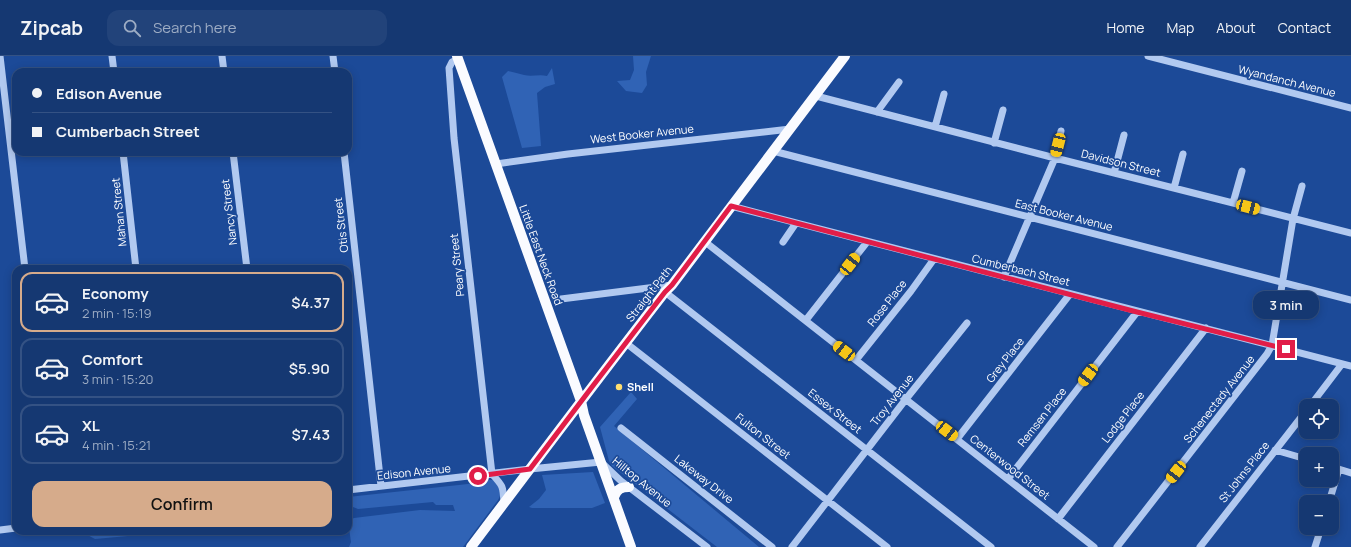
<!DOCTYPE html>
<html lang="en">
<head>
<meta charset="utf-8">
<style>
  body { margin:0; font-family:Manrope,sans-serif; background:#22437a; color:#f1f3f6; height:100vh; display:flex; flex-direction:column; font-size:15px; white-space:nowrap }
  * { box-sizing:border-box; margin:0 }
  p { font-size:13px; color:#9dacc4 }
  .icon { flex:none; width:22px; height:22px; fill:none; stroke:currentColor; stroke-width:2; stroke-linecap:round; stroke-linejoin:round }
  .map { position:relative; flex:1; overflow:hidden }
  .drawer { position:absolute; left:12px; top:209px; width:340px; height:270px; display:flex; flex-direction:column; background:#153872; border-radius:12px; box-shadow:0 2px 10px #0003,0 0 0 1px #345284 }
  .drawer>* { flex:none }
  .banner { position:absolute; left:12px; top:12px; width:340px; height:88px; border-radius:12px; box-shadow:0 2px 10px #0003,0 0 0 1px #345284; display:grid; align-content:center; height:88px; padding:0 20px; background:#153872 }
  .buttons { position:absolute; left:1299px; top:343px; display:grid; gap:8px }
  .buttons a { display:grid; place-items:center; width:40px; height:40px; border-radius:8px; background:#153872; box-shadow:0 2px 10px #0003,0 0 0 1px #345284; font-size:20px }
  .end { position:absolute; width:18px; height:18px; margin:-9px; border:5px solid #e11d48; background:#fff; box-shadow:0 0 0 2px #fff }
  .from { border-radius:50% }
  .bubble { position:absolute; height:28px; border-radius:12px; background:#153872; box-shadow:0 2px 10px #0003,0 0 0 1px #345284; font-size:13px; font-weight:600; line-height:28px; text-align:center }
  .car { position:absolute; width:12px; height:24px; margin:-12px -6px; border-radius:5px; box-shadow:0 0 3px 1px #0007; background:linear-gradient(#f5c518 24%,#345 0 40%,#f5c518 0 76%,#345 0 86%,#f5c518 0) }
  .banner b { display:flex; align-items:center; gap:14px; height:38px; font-size:15px }
  .banner b+b { border-top:1px solid #345284 }
  .banner i { width:10px; height:10px; background:#f1f3f6 }
  ul { padding:7px 0 0; list-style:none }
  li { display:flex; align-items:center; gap:12px; height:60px; margin:0 8px 6px; padding:0 12px; border:2px solid #345284; border-radius:12px }
  li div { flex:1 }
  li b { display:block; font-size:15px }
  li em { font-style:normal; font-weight:600 }
  li.on { border-color:#d6ab8b }
  li>.icon { width:36px; height:36px; stroke-width:1.5 }
  .button { display:flex; gap:8px; margin-top:auto; padding:8px 20px }
  .button a { flex:1; height:46px; border-radius:12px; background:#d6ab8b; color:#111; font-size:16px; font-weight:600; line-height:46px; text-align:center }
  header { display:flex; align-items:center; gap:24px; box-sizing:border-box; height:56px; padding:0 20px; background:#153872; border-bottom:1px solid #345284 }
  header strong { font-size:19px }
  nav { display:flex; gap:22px; margin-inline-start:auto; font-size:14px }
  .search { width:280px; height:36px; background:#22437a; display:flex; align-items:center; gap:10px; box-sizing:border-box; padding:0 14px; border-radius:12px; color:#9dacc4; font-size:15px }
  .map>svg:first-child { display:block }
  .green { fill:#3063b5 }
  .lines { fill:none; stroke-linecap:round; stroke-linejoin:round }
  .minor { stroke:#b1c9f0; stroke-width:7 }
  .major { stroke:#fafbff; stroke-width:10 }
  .route { stroke:#e11d48; stroke-width:5 }
  .poi-dot { fill:#ffdf70; stroke:#1c4a98; stroke-width:1.5 }
  .labels { text-anchor:middle; stroke-width:3.5; stroke-linejoin:round; paint-order:stroke }
  .street-label { font-size:11px; fill:#fff; stroke:#1c4a98 }
  .poi-label { font-size:11px; font-weight:bold; fill:#fff; stroke:#1c4a98; text-anchor:start }
</style>
</head>
<body>
<header>
<strong>Zipcab</strong>
<div class="search"><svg class="icon" aria-label="search" viewBox="0 0 24 24"><circle cx="10" cy="10" r="6"/><path d="M15 15l6 6"/></svg>Search here</div>
<nav><a>Home</a><a>Map</a><a>About</a><a>Contact</a></nav>
</header>
<div class="map">
<svg width="1351" height="491" viewBox="0 0 1351 491">
  <rect width="100%" height="100%" fill="#1c4a98"/>
  <path class="green" d="M633,0H651L646,16L647,29L642,37L626,35L617,25L630,24L634,14Z
    M552,12L555,28L545,31L537,37L541,90L522,92L502,21L508,15C514,16 519,18 524,19C532,21 539,18 547,20Z
    M631,336L637,343L614,370L759,491H717L612,410L609,405L600,371Z
    M593,416L605,447L592,452H532L529,451L539,443L546,434L542,419Z
    M485,424H493L498,428L501,438L498,444L463,491H349L351,486L348,465L354,462L420,454L455,455L453,449H436L433,446L358,453L348,449V441L468,428Z
    M80,475H183L95,483Z"/>
  <g class="lines">
    <path class="minor" d="M0,0L25,213
      M112,0L114,16
      M222,0L224,16
      M333,0L335,16
      M1148,0L1351,52
      M459,3L452,6L449,12L454,82L492,418C503,430 503,430 504,446
      M816,40L1055,102L1351,177
      M877,56L899,26
      M935,71L944,38
      M994,87L1003,54
      M773,95L1351,244
      M123,96L136,213
      M233,96L247,213
      M344,96L381,430
      M496,108L568,98L790,73
      M1114,117L1124,79
      M1174,132L1183,98
      M1233,147L1242,115
      M731,150L1351,310
      M704,185L1094,491
      M783,186L796,167
      M1004,221L1055,102L1061,75
      M665,236L991,491
      M561,243L672,229
      M806,264L867,186
      M626,287L887,491
      M856,304L911,235L934,203
      M1310,350L1342,308
      M621,372L772,491
      M957,383L1070,238
      M1275,394L1306,403
      M1332,411L1351,417
      M1008,423L1137,256
      M348,434L530,413L601,406L621,425L707,491
      M1329,446L1339,413
      M1058,463L1206,272
      M0,474L16,472
      M792,491L906,343L967,267
      M1117,491L1267,298L1272,289L1293,163L1302,130
      M1200,491L1306,355
      M1315,491L1321,472"/>
    <path class="major" d="M457,0L581,345L584,359L631,491
      M614,441C617,433 621,431 629,431
      M471,491C535,406 600,320 665,236L672,229L845,0"/>
  </g>
  <g class="lines">
    <path class="route" d="M478,420L530,413L592,331L665,236L672,229L731,150L1137,256L1286,293"/>
  </g>
  <circle class="poi-dot" cx="619" cy="331" r="4"/>
  <g class="labels">
    <g class="street-label">
      <text transform="translate(1287 25) rotate(14)" y="4">Wyandanch Avenue</text>
      <text transform="translate(642 78) rotate(-6)" y="4">West Booker Avenue</text>
      <text transform="translate(1121 107) rotate(14)" y="4">Davidson Street</text>
      <text transform="translate(119 156) rotate(-96)" y="4">Mahan Street</text>
      <text transform="translate(229 156) rotate(-97)" y="4">Nancy Street</text>
      <text transform="translate(1064 159) rotate(14)" y="4">East Booker Avenue</text>
      <text transform="translate(341 169) rotate(-97)" y="4">Otis Street</text>
      <text transform="translate(541 199) rotate(70)" y="4">Little East Neck Road</text>
      <text transform="translate(457 209) rotate(-96)" y="4">Peary Street</text>
      <text transform="translate(1021 214) rotate(14)" y="4">Cumberbach Street</text>
      <text transform="translate(649 238) rotate(-52)" y="4">Straight Path</text>
      <text transform="translate(887 247) rotate(-52)" y="4">Rose Place</text>
      <text transform="translate(1005 304) rotate(-52)" y="4">Grey Place</text>
      <text transform="translate(1219 343) rotate(-52)" y="4">Schenectady Avenue</text>
      <text transform="translate(892 344) rotate(-52)" y="4">Troy Avenue</text>
      <text transform="translate(835 355) rotate(38)" y="4">Essex Street</text>
      <text transform="translate(1042 361) rotate(-52)" y="4">Remsen Place</text>
      <text transform="translate(1123 361) rotate(-52)" y="4">Lodge Place</text>
      <text transform="translate(763 380) rotate(38)" y="4">Fulton Street</text>
      <text transform="translate(1010 411) rotate(38)" y="4">Centerwood Street</text>
      <text transform="translate(414 416) rotate(-6)" y="4">Edison Avenue</text>
      <text transform="translate(1244 416) rotate(-52)" y="4">St Johns Place</text>
      <text transform="translate(704 423) rotate(38)" y="4">Lakeway Drive</text>
      <text transform="translate(642 426) rotate(39)" y="4">Hilltop Avenue</text>
    </g>
    <g class="poi-label">
      <text x="627" y="335">Shell</text>
    </g>
  </g>
</svg>
<div class="buttons">
<a><svg class="icon" aria-label="locate" viewBox="0 0 24 24"><circle cx="12" cy="12" r="6"/><path d="M12 2v4M12 18v4M2 12h4M18 12h4"/></svg></a>
<a>+</a>
<a>−</a>
</div>
<i class="end from" style="left:478px;top:420px"></i>
<i class="end" style="left:1286px;top:293px"></i>
<div class="bubble" style="left:1253px;top:235px;width:66px">3 min</div>
<i class="car" style="left:1058px;top:89px;rotate:194deg"></i>
<i class="car" style="left:1248px;top:151px;rotate:105deg"></i>
<i class="car" style="left:850px;top:208px;rotate:38deg"></i>
<i class="car" style="left:844px;top:295px;rotate:308deg"></i>
<i class="car" style="left:1088px;top:319px;rotate:217deg"></i>
<i class="car" style="left:947px;top:375px;rotate:128deg"></i>
<i class="car" style="left:1176px;top:416px;rotate:218deg"></i>
<div class="banner">
<b><i class="from"></i>Edison Avenue</b>
<b><i></i>Cumberbach Street</b>
</div>
<section class="drawer">
<ul>
<li class="on"><svg class="icon" aria-label="car" viewBox="0 0 24 24"><path d="M5 17H2v-5l4-1 3-4h7l3 4 3 1v5h-3M9 17h6M6 11h13"/><circle cx="7" cy="17" r="2"/><circle cx="17" cy="17" r="2"/></svg><div><b>Economy</b><p>2 min · 15:19</p></div><em>$4.37</em></li>
<li><svg class="icon" aria-label="car" viewBox="0 0 24 24"><path d="M5 17H2v-5l4-1 3-4h7l3 4 3 1v5h-3M9 17h6M6 11h13"/><circle cx="7" cy="17" r="2"/><circle cx="17" cy="17" r="2"/></svg><div><b>Comfort</b><p>3 min · 15:20</p></div><em>$5.90</em></li>
<li><svg class="icon" aria-label="car" viewBox="0 0 24 24"><path d="M5 17H2v-5l4-1 3-4h7l3 4 3 1v5h-3M9 17h6M6 11h13"/><circle cx="7" cy="17" r="2"/><circle cx="17" cy="17" r="2"/></svg><div><b>XL</b><p>4 min · 15:21</p></div><em>$7.43</em></li>
</ul>
<div class="button"><a>Confirm</a></div>
</section>
</div>
</body>
</html>
